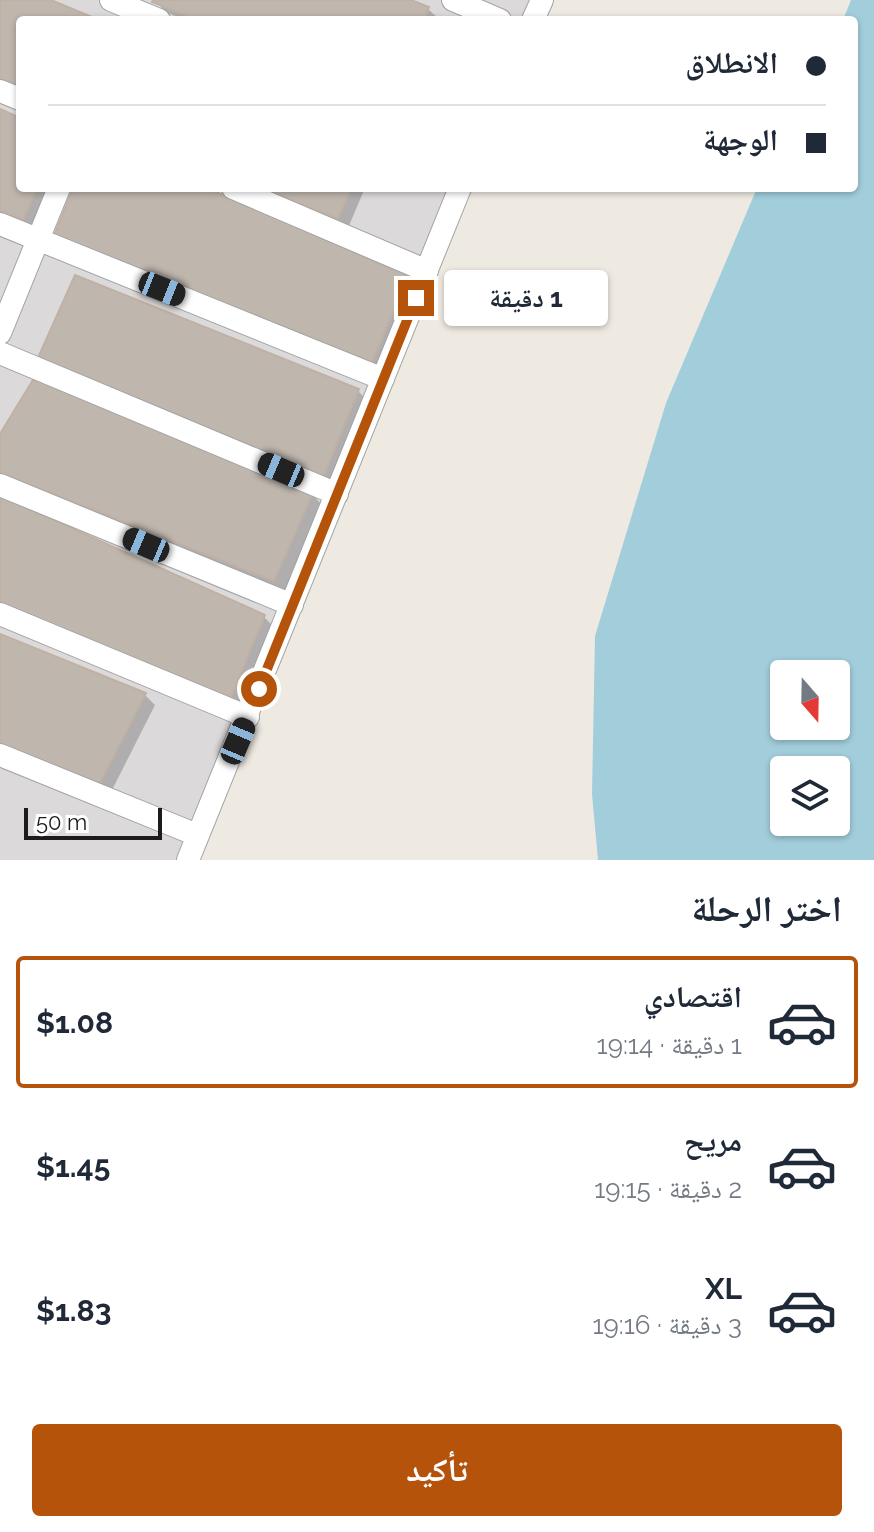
<!DOCTYPE html>
<html lang="ar">
<head>
<meta charset="utf-8">
<style>
  body { margin:0; font-family:Raleway,"Noto Naskh Arabic",sans-serif; background:#f2f2f3; color:#1f2937; direction:rtl; height:100vh; display:flex; flex-direction:column; font-size:30px; white-space:nowrap }
  * { box-sizing:border-box; margin:0 }
  p { font-size:26px; color:#747a83 }
  .icon { flex:none; width:44px; height:44px; fill:none; stroke:currentColor; stroke-width:2; stroke-linecap:round; stroke-linejoin:round }
  .map { position:relative; height:860px; overflow:hidden; direction:ltr }
  .drawer { display:flex; flex-direction:column; background:#fff; flex:1 }
  .drawer>* { flex:none }
  .top-card { position:absolute; left:16px; top:16px; width:842px; height:176px; border-radius:8px; box-shadow:0 2px 6px #0004; direction:rtl; display:grid; align-content:center; height:176px; padding:0 32px; background:#fff }
  .needle { width:52px; rotate:160deg }
  .fabs { position:absolute; left:770px; top:660px; display:grid; gap:16px }
  .fabs a { display:grid; place-items:center; width:80px; height:80px; border-radius:8px; background:#fff; box-shadow:0 2px 6px #0004; font-size:40px }
  .scale { position:absolute; left:24px; bottom:20px; width:138px; box-sizing:border-box; padding-left:8px; border:4px solid #1c1c1c; border-top:0; font-size:22px; line-height:28px; white-space:nowrap; color:#1c1c1c; -webkit-text-stroke:6px #fff; paint-order:stroke }
  .end { position:absolute; width:36px; height:36px; margin:-18px; border:10px solid #b45309; background:#fff; box-shadow:0 0 0 4px #fff }
  .from { border-radius:50% }
  .bubble { position:absolute; height:56px; border-radius:8px; background:#fff; box-shadow:0 2px 6px #0004; font-size:26px; font-weight:700; line-height:56px; text-align:center; direction:rtl }
  .car { position:absolute; width:24px; height:48px; margin:-24px -12px; border-radius:10px; box-shadow:0 0 6px 2px #0007; background:linear-gradient(#222 24%,#8ab4d8 0 40%,#222 0 76%,#8ab4d8 0 86%,#222 0) }
  .top-card b { display:flex; align-items:center; gap:28px; height:76px; font-size:30px }
  .top-card b+b { border-top:2px solid #e0e1e3 }
  .top-card i { width:20px; height:20px; background:#1f2937 }
  ul { padding:0; list-style:none }
  li { display:flex; align-items:center; gap:24px; height:132px; margin:0 16px 12px; padding:0 16px; border:4px solid transparent; border-radius:8px }
  li div { flex:1 }
  li b { display:block; font-size:30px }
  li em { font-style:normal; font-weight:700 }
  li.current { border-color:#b45309 }
  li>.icon { width:72px; height:72px; stroke-width:1.5 }
  h2 { padding:0 32px; font-size:36px; line-height:96px }
  .button { display:flex; gap:16px; margin-top:auto; padding:16px 32px }
  .button a { flex:1; height:92px; border-radius:8px; background:#b45309; color:#fff; font-size:32px; font-weight:700; line-height:92px; text-align:center }
  .map>svg:first-child { display:block }
  .residential { fill:#dbd9d9 }
  .water { fill:#a2cedc; fill-rule:evenodd }
  .shadow { fill:#0003 }
  .building { fill:#bfb6ae; stroke:#c0b1a4; stroke-width:2 }
  .lines { fill:none; stroke-linecap:round; stroke-linejoin:round }
  .minor-casing { stroke:#a3a3a3; stroke-width:24 }
  .minor { stroke:#fff; stroke-width:22 }
  .route { stroke:#b45309; stroke-width:10 }
</style>
</head>
<body>
<div class="map">
<svg width="874" height="860" viewBox="0 0 874 860">
  <rect width="100%" height="100%" fill="#eeeae2"/>
  <path class="residential" d="M0,0H542L533,20H20V188H460L188,860H0Z"/>
  <path class="water" d="M851,0H874V860H598L592,794L595,636L666,403L757,188H854V20H843ZM784,674H836V726H784ZM784,770H836V822H784Z"/>
  <path class="shadow" d="M155,0H406L428,9L439,19L186,20L165,12Z
    M0,112L20,120V188H51L33,229L0,216Z
    M75,188H202L407,278L417,288L383,371L65,251Z
    M250,188H365L348,228Z
    M50,370L358,391L368,401L332,489Z
    M0,437L312,494L322,505L285,590L0,478Z
    M0,498L264,617L274,627L238,713Z
    M0,637L145,695L155,705L110,794L0,748Z"/>
  <path class="building" d="M0,0H51L99,20H20V91L0,84Z
    M153,0H411L429,7L424,20H198L152,2Z
    M0,109L20,118V188H37L23,220L0,211Z
    M73,188H207L408,276L372,362L52,241Z
    M261,188H351L338,219Z
    M75,275L359,389L322,480L37,360Z
    M36,375L313,493L274,581L0,473V434Z
    M0,496L265,615L228,704L0,609Z
    M0,634L146,693L99,785L0,744Z"/>
  <g class="lines">
    <defs>
      <path id="minor" d="M111,0L159,20
        M453,0L500,20
        M533,20L542,0
        M0,91L20,99
        M233,188L427,271
        M0,224L383,379
        M0,333L59,188
        M0,353L337,494
        M0,485L292,605
        M0,614L248,717
        M0,755L197,835
        M188,860L460,188"/>
    </defs>
    <use href="#minor" class="minor-casing"/>
    <use href="#minor" class="minor"/>
  </g>
  <g class="lines">
    <path class="route" d="M259,689L416,298"/>
  </g>
</svg>
<div class="fabs">
<a><svg class="needle" viewBox="-14 -14 28 28"><path d="M0-13l5 13h-10z" fill="#e53935"/><path d="M0 13l5-13h-10z" fill="#747a83"/></svg></a>
<a><svg class="icon" aria-label="layers" viewBox="0 0 24 24"><path d="M12 4l9 5-9 5-9-5zM3 14l9 5 9-5"/></svg></a>
</div>
<div class="scale">50 m</div>
<i class="end from" style="left:259px;top:689px"></i>
<i class="end" style="left:416px;top:298px"></i>
<div class="bubble" style="left:444px;top:270px;width:164px">1 دقيقة</div>
<i class="car" style="left:162px;top:289px;rotate:112deg"></i>
<i class="car" style="left:281px;top:470px;rotate:293deg"></i>
<i class="car" style="left:146px;top:545px;rotate:293deg"></i>
<i class="car" style="left:238px;top:741px;rotate:23deg"></i>
<div class="top-card">
<b><i class="from"></i>الانطلاق</b>
<b><i></i>الوجهة</b>
</div>
</div>
<section class="drawer">
<h2>اختر الرحلة</h2>
<ul>
<li class="current"><svg class="icon" aria-label="car" viewBox="0 0 24 24"><path d="M5 17H2v-5l4-1 3-4h7l3 4 3 1v5h-3M9 17h6M6 11h13"/><circle cx="7" cy="17" r="2"/><circle cx="17" cy="17" r="2"/></svg><div><b>اقتصادي</b><p>1 دقيقة · 19:14</p></div><em>$1.08</em></li>
<li><svg class="icon" aria-label="car" viewBox="0 0 24 24"><path d="M5 17H2v-5l4-1 3-4h7l3 4 3 1v5h-3M9 17h6M6 11h13"/><circle cx="7" cy="17" r="2"/><circle cx="17" cy="17" r="2"/></svg><div><b>مريح</b><p>2 دقيقة · 19:15</p></div><em>$1.45</em></li>
<li><svg class="icon" aria-label="car" viewBox="0 0 24 24"><path d="M5 17H2v-5l4-1 3-4h7l3 4 3 1v5h-3M9 17h6M6 11h13"/><circle cx="7" cy="17" r="2"/><circle cx="17" cy="17" r="2"/></svg><div><b>XL</b><p>3 دقيقة · 19:16</p></div><em>$1.83</em></li>
</ul>
<div class="button"><a>تأكيد</a></div>
</section>
</body>
</html>
